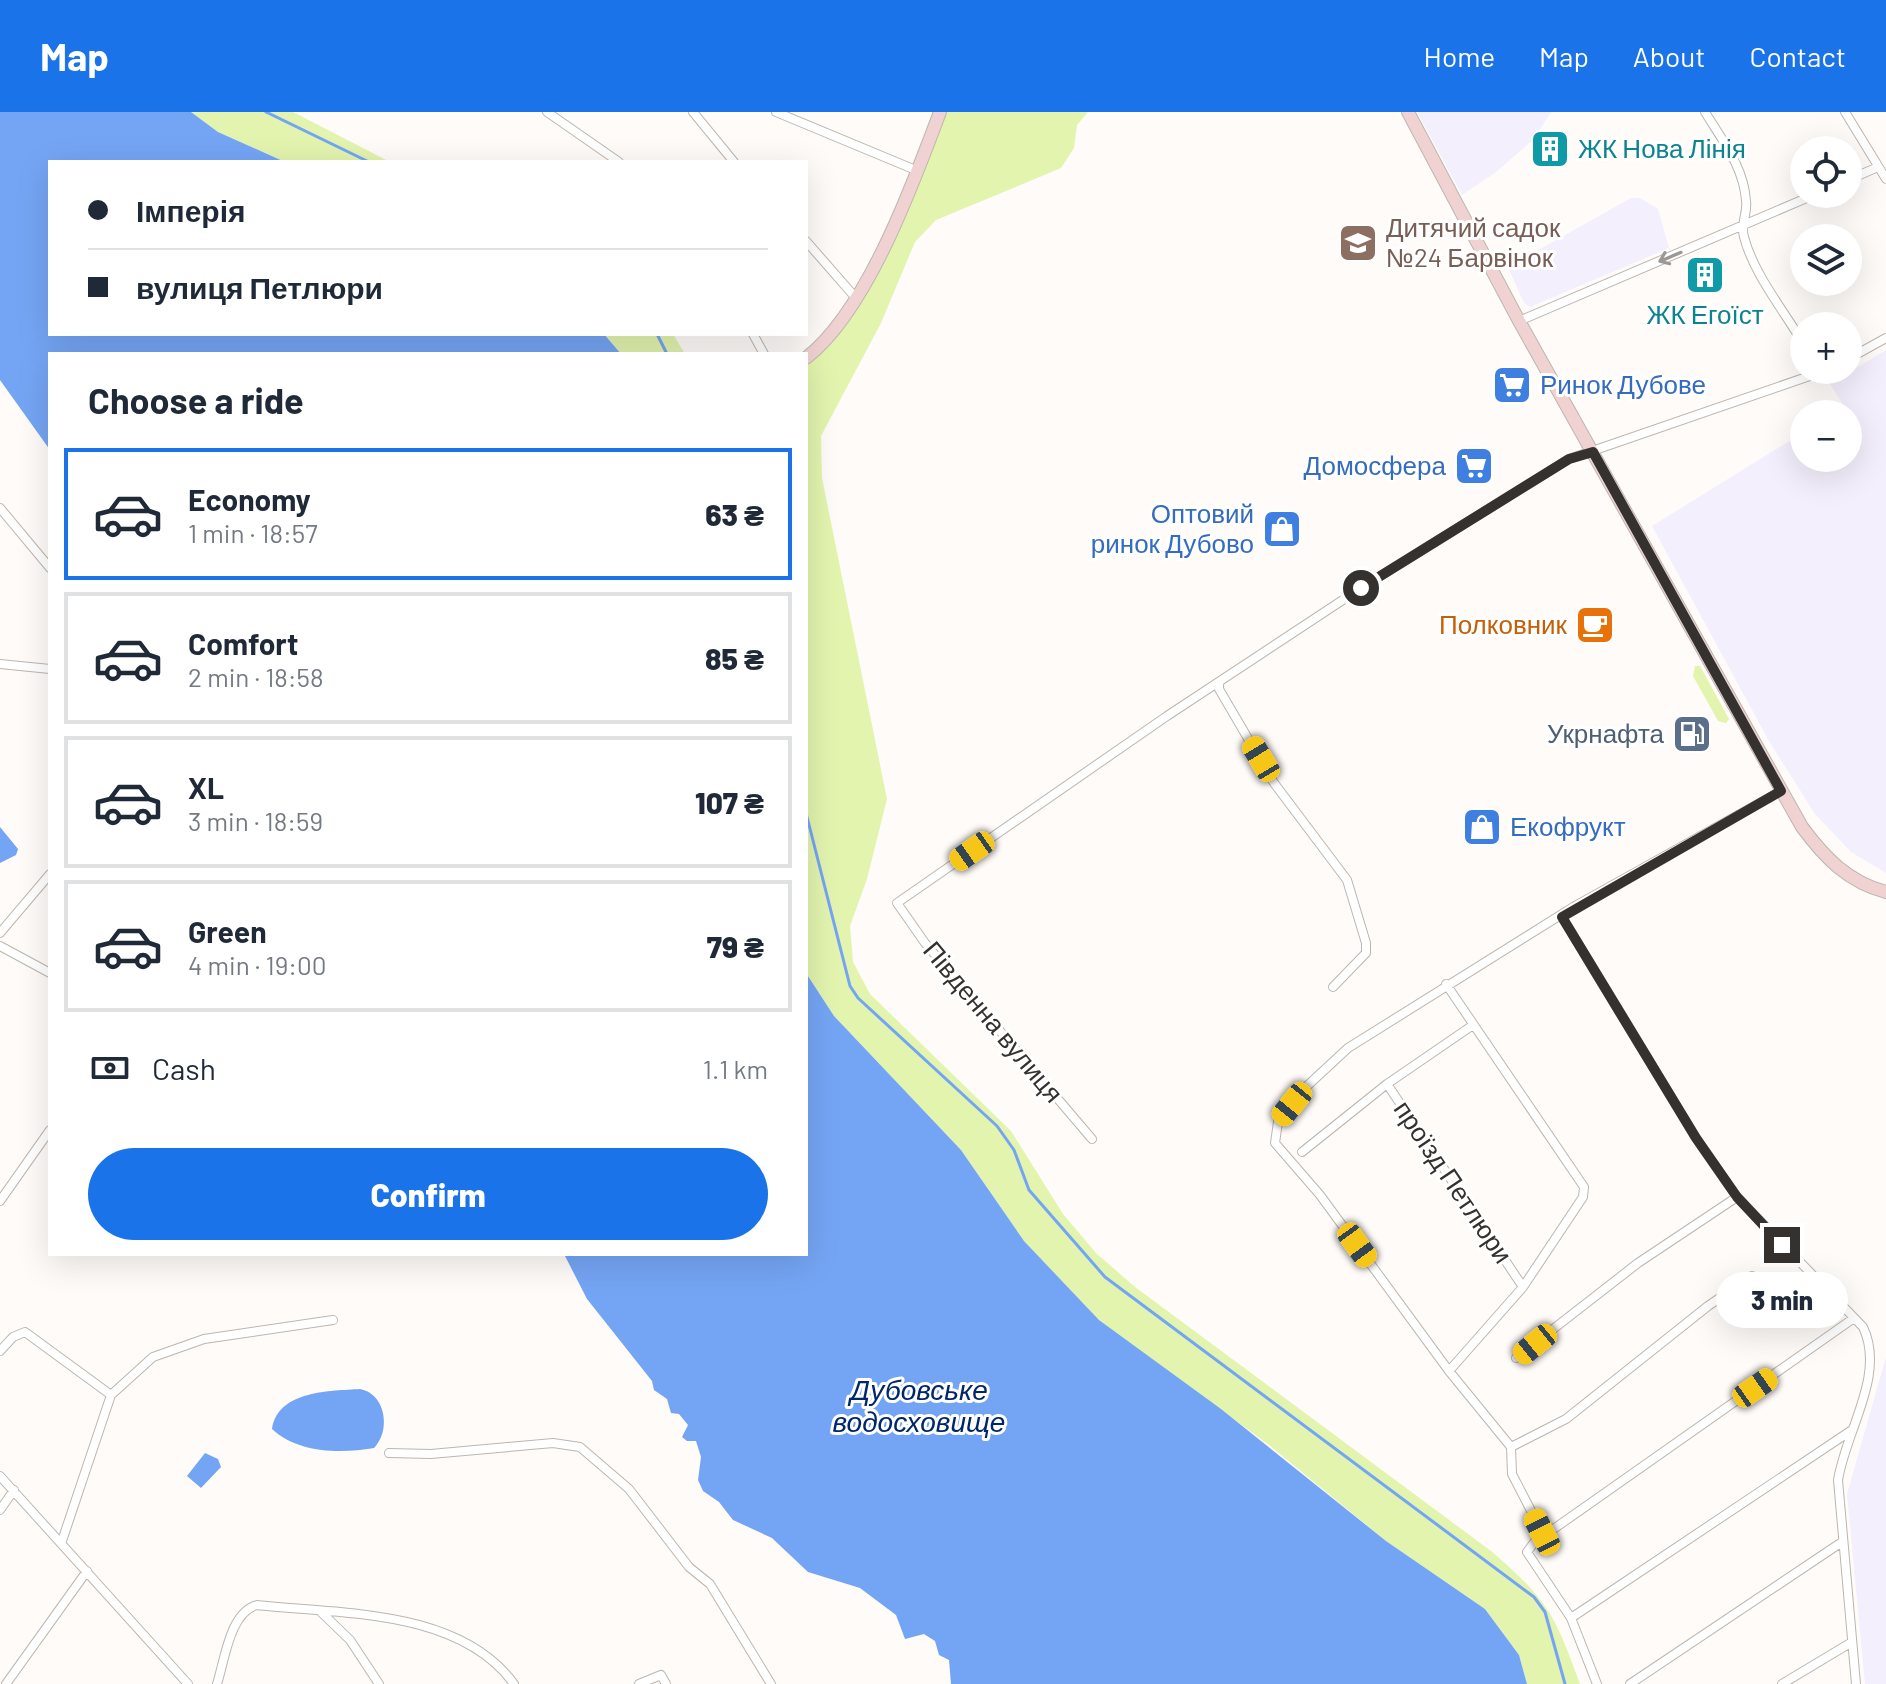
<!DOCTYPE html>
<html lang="en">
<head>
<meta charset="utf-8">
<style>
  body { margin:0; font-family:Barlow,sans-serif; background:#f6f6f7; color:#1f2937; height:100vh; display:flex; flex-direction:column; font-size:30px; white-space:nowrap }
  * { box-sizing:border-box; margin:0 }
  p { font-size:26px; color:#747a83 }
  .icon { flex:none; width:44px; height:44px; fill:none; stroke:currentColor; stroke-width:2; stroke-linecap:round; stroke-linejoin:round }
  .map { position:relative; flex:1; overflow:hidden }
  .sheet { position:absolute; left:48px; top:240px; width:760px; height:904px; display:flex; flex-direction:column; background:#fff; border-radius:0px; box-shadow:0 8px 32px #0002 }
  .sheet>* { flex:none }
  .top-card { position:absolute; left:48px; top:48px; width:760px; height:176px; border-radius:0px; box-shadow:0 8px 32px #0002; display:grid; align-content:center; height:176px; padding:0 40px; background:#fff }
  .fabs { position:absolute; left:1790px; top:24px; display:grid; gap:16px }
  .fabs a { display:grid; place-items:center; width:72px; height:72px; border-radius:50%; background:#fff; box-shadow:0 8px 32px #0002; font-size:40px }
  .end { position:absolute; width:36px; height:36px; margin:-18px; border:10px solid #34312e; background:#fff; box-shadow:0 0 0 4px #fff }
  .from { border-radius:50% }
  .bubble { position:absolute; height:56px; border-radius:28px; background:#fff; box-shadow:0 8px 32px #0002; font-size:26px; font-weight:800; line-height:56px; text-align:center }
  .car { position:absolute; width:24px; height:48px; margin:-24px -12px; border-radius:10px; box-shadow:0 0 6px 2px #0007; background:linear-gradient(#f5c518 24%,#345 0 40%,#f5c518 0 76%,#345 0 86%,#f5c518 0) }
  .top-card b { display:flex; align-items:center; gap:28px; height:76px; font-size:30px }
  .top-card b+b { border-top:2px solid #e0e1e3 }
  .top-card i { width:20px; height:20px; background:#1f2937 }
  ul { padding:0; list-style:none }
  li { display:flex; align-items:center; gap:24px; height:132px; margin:0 16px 12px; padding:0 24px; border:4px solid #e0e1e3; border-radius:0px }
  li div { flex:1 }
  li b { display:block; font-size:30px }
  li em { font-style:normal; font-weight:800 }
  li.selected { border-color:#1a73e8 }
  li>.icon { width:72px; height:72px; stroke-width:1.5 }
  h2 { padding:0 40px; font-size:36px; line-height:96px }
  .pay { display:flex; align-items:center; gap:20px; height:88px; padding:0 40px; font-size:30px }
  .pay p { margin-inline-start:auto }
  .cta { display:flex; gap:16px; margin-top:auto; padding:16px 40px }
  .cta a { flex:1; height:92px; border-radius:48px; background:#1a73e8; color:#fff; font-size:32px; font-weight:800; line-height:92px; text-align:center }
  header { display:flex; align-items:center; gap:48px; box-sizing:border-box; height:112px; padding:0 40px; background:#1a73e8; color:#fff }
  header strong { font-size:38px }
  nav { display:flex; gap:44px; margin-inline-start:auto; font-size:28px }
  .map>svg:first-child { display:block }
  .industrial { fill:#f4effc }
  .green { fill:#e2f4ae }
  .water { fill:#74a5f4 }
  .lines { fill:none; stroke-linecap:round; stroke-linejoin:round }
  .stream { stroke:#74a5f4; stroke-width:3 }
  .street-casing { stroke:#bdb6b0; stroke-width:10 }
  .secondary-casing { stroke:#bdb6b0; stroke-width:14 }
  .street { stroke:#fff; stroke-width:8 }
  .secondary { stroke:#efd2d1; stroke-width:12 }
  .oneway { stroke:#9a9896 }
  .route { stroke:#34312e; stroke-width:10 }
  .labels { text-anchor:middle; stroke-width:6; stroke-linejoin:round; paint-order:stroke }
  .culture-label { font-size:26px; fill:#0d838f; stroke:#fff; text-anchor:start }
  .education-label { font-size:26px; fill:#785e54; stroke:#fff; text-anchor:start }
  .shop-label { font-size:26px; fill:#366cbe; stroke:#fff; text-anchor:start }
  .food-label { font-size:26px; fill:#c56008; stroke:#fff; text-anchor:end }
  .service-label { font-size:26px; fill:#4e5e75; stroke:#fff; text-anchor:end }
  .street-label { font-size:26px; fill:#34312e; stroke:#fff }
  .water-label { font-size:28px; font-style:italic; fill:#00276a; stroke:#fff }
</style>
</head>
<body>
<header>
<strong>Map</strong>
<nav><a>Home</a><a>Map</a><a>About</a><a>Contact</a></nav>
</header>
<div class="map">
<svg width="1886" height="1572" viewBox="0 0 1886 1572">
  <rect width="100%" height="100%" fill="#fefbf8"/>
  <path class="industrial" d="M1417,0H1551L1533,28L1496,60L1462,83Z
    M1631,86H1640L1658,97L1669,136L1530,195L1524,191L1508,155Z
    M1886,238V761L1851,740L1815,702L1769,629L1652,414L1804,320V346H1848V302H1831L1844,294L1830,272Z
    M1886,1245V1572H1865L1847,1382Z"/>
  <path class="green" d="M191,0H293L390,50H285L218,20Z
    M945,0H1088L1077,13L1074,36L1061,56L936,108L915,130L881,211L821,324L822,366L887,687L867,767L850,814L853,850L870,882L1011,1019L1063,1102L1096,1141L1135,1175L1491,1439C1548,1488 1555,1503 1580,1572H1527L1519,1543L1485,1497L1386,1429L1269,1333L1099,1208L1024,1129L961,1038L834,904L806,861V252L839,220Z
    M604,222H673L685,242H621Z
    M1695,554H1700L1729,607L1726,611L1718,609L1693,564Z"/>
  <path class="water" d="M0,0H191L218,20L285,50H50V222H604L621,242H50V338L0,268Z
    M0,715L18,737L16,743L0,751Z
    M806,861L834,904L961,1038L1024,1129L1099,1208L1221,1297L1386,1429L1485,1497L1519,1543L1527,1572H951L949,1548L939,1543L935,1529L924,1522L905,1527L896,1503L860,1476L808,1460L772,1426L733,1408L719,1390L703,1379L698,1368L701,1345L696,1329H687L682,1325L688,1313L679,1302L671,1301L667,1287L654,1278L652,1269L587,1187L564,1142H806Z
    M360,1277C386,1282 391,1318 374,1336C340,1342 298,1341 272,1317C278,1278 331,1279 360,1277Z
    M205,1341L218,1347L221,1355L201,1376L187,1364Z"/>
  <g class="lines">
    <path class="stream" d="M266,0L369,50
      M657,222L667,242
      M806,701L850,874L858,886L997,1014L1014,1038L1029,1078L1105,1165L1534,1485L1545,1500L1565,1572"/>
    <defs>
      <path id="street" d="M547,0L619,50
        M693,0L734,50
        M776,0L918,59
        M1705,0C1722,28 1744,55 1746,89C1748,101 1740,112 1744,125C1754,163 1785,200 1804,233
        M1845,0L1886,67
        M1848,68L1878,55
        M806,129L855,185
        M1519,209L1816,82
        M753,222L764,242
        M1848,247L1886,226
        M0,396L50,456
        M0,552L50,557
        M1219,570V577L1274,671L1347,768L1366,831V841L1333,875
        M1562,805L1696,1026L1737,1085L1863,1215C1886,1263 1846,1318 1838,1368L1856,1572
        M0,821L50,762
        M0,834L50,861
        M1446,872L1584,1075L1583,1085L1523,1175L1449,1259
        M1473,913L1387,972L1523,1175
        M1092,1027L925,831L897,791L1167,604L1361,476L1569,347L1827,258
        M1302,1040L1387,972
        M0,1089L50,1018
        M0,1239L13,1225L25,1220L111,1283
        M1516,1246L1638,1151L1737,1085
        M1511,1335L1566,1307L1708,1194L1752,1164
        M389,1341L431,1342L553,1331L580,1335L629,1377L689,1455L710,1472L771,1572
        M0,1364L188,1572
        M0,1398L14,1378
        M1542,1420L1555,1416L1854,1206
        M62,1429L111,1283L153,1245L204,1227L333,1208
        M321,1500L350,1528L379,1572
        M1571,1506L1852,1318
        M6,1572L87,1459
        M217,1572C225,1547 230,1500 257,1493C341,1502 460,1497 514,1572
        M639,1572L661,1563L666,1572
        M1597,1572L1571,1506L1527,1440L1542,1420L1512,1362L1511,1335L1449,1259L1320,1083L1275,1031L1278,1010L1307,974L1348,936L1575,794L1781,679
        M1630,1572L1842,1430
        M1782,1572L1852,1530"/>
      <path id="secondary" d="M1408,0L1519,209L1802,715C1825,746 1848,770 1886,780
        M806,246C867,199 913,72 940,0"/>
    </defs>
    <use href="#street" class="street-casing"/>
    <use href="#secondary" class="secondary-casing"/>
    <use href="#street" class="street"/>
    <use href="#secondary" class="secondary"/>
  </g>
  <defs><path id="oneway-shaft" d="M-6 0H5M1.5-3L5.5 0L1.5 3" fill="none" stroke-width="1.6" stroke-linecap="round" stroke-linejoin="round" transform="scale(2)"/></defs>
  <use class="oneway" href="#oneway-shaft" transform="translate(1670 145) rotate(157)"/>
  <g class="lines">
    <path class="route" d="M1361,476L1569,347L1593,340L1781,679L1562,805L1696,1026L1737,1085L1782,1133"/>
  </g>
  <defs>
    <symbol id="building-square" viewBox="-11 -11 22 22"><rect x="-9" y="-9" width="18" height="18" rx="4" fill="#0f9aa8" stroke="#fff"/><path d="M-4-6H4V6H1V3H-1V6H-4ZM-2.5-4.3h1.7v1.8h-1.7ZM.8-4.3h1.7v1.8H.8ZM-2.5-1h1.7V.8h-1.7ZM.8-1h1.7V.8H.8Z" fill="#fff"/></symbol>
    <symbol id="school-square" viewBox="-11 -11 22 22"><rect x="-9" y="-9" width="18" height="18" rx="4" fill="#8d6e63" stroke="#fff"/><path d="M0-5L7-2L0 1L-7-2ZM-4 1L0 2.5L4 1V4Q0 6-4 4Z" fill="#fff"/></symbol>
    <symbol id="supermarket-square" viewBox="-11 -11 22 22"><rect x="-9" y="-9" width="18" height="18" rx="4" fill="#3f7fe0" stroke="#fff"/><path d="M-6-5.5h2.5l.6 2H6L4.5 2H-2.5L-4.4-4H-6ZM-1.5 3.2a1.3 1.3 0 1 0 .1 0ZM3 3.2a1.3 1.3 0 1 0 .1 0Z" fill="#fff"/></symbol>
    <symbol id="shop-square" viewBox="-11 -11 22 22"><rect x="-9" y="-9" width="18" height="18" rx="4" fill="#3f7fe0" stroke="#fff"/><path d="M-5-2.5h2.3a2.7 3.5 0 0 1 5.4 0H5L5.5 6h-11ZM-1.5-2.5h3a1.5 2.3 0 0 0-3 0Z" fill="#fff"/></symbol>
    <symbol id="cafe-square" viewBox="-11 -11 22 22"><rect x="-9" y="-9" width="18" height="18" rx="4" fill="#e8710a" stroke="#fff"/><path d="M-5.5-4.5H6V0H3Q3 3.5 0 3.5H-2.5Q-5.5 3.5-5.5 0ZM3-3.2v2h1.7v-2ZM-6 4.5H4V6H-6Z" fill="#fff"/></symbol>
    <symbol id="fuel-square" viewBox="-11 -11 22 22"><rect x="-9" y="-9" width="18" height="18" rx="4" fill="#5c6f8a" stroke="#fff"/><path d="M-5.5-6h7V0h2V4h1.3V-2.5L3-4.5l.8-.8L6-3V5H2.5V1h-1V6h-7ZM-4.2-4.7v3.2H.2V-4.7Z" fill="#fff"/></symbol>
  </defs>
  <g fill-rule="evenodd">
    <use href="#building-square" x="1528" y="15" width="44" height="44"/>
    <use href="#school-square" x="1336" y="109" width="44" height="44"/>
    <use href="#building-square" x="1683" y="141" width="44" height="44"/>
    <use href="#supermarket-square" x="1490" y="251" width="44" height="44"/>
    <use href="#supermarket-square" x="1452" y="332" width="44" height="44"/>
    <use href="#shop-square" x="1260" y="395" width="44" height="44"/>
    <use href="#cafe-square" x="1573" y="491" width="44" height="44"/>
    <use href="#fuel-square" x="1670" y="600" width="44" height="44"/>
    <use href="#shop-square" x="1460" y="693" width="44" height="44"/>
  </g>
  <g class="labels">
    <g class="culture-label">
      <text x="1578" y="46">ЖК Нова Лінія</text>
      <text x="1705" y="212" text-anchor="middle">ЖК Егоїст</text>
    </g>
    <g class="education-label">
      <text x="1386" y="125">Дитячий садок<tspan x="1386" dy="30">№24 Барвінок</tspan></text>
    </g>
    <g class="shop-label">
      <text x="1540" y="282">Ринок Дубове</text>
      <text x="1446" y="363" text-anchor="end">Домосфера</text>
      <text x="1254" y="411" text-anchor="end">Оптовий<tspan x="1254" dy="30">ринок Дубово</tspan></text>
      <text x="1510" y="724">Екофрукт</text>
    </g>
    <g class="food-label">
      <text x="1567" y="522">Полковник</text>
    </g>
    <g class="service-label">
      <text x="1664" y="631">Укрнафта</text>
    </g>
    <g class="street-label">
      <text transform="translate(993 910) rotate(50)" y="9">Південна вулиця</text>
      <text transform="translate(1453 1070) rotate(56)" y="9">проїзд Петлюри</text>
    </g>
    <g class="water-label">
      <text x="919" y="1288">Дубовське<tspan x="919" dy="32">водосховище</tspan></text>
    </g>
  </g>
</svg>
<div class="fabs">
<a><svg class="icon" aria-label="locate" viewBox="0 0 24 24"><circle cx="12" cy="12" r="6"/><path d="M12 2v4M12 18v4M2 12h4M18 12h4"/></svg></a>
<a><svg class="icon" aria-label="layers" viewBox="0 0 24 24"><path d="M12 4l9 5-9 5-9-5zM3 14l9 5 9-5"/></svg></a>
<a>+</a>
<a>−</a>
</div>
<i class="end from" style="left:1361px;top:476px"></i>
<i class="end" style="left:1782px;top:1133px"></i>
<div class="bubble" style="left:1716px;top:1160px;width:132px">3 min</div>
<i class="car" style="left:1261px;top:647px;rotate:329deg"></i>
<i class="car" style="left:972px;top:739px;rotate:235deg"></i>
<i class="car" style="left:1292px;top:992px;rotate:219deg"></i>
<i class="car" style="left:1357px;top:1133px;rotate:144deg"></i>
<i class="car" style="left:1535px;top:1232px;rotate:231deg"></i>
<i class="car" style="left:1755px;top:1276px;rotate:55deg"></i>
<i class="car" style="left:1542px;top:1420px;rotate:333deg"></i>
<div class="top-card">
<b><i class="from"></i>Імперія</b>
<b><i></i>вулиця Петлюри</b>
</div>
<section class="sheet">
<h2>Choose a ride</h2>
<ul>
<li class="selected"><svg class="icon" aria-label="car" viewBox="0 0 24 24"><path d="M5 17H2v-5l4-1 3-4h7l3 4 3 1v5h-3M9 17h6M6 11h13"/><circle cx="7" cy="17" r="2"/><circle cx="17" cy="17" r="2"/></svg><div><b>Economy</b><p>1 min · 18:57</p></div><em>63 ₴</em></li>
<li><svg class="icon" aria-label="car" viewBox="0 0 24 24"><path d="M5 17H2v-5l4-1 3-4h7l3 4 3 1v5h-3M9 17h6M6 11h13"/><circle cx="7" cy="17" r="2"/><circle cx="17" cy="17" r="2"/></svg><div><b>Comfort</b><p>2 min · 18:58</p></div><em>85 ₴</em></li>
<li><svg class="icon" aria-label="car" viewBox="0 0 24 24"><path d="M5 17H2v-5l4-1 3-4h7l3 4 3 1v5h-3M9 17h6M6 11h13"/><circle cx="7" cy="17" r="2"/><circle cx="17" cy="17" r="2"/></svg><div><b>XL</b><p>3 min · 18:59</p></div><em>107 ₴</em></li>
<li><svg class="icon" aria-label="car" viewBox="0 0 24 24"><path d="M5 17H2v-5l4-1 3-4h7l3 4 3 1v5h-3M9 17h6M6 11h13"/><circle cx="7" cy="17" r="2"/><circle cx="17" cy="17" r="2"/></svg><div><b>Green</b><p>4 min · 19:00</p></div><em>79 ₴</em></li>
</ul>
<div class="pay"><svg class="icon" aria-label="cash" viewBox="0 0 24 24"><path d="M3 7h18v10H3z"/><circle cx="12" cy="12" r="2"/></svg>Cash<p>1.1 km</p></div>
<div class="cta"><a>Confirm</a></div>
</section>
</div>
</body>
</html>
